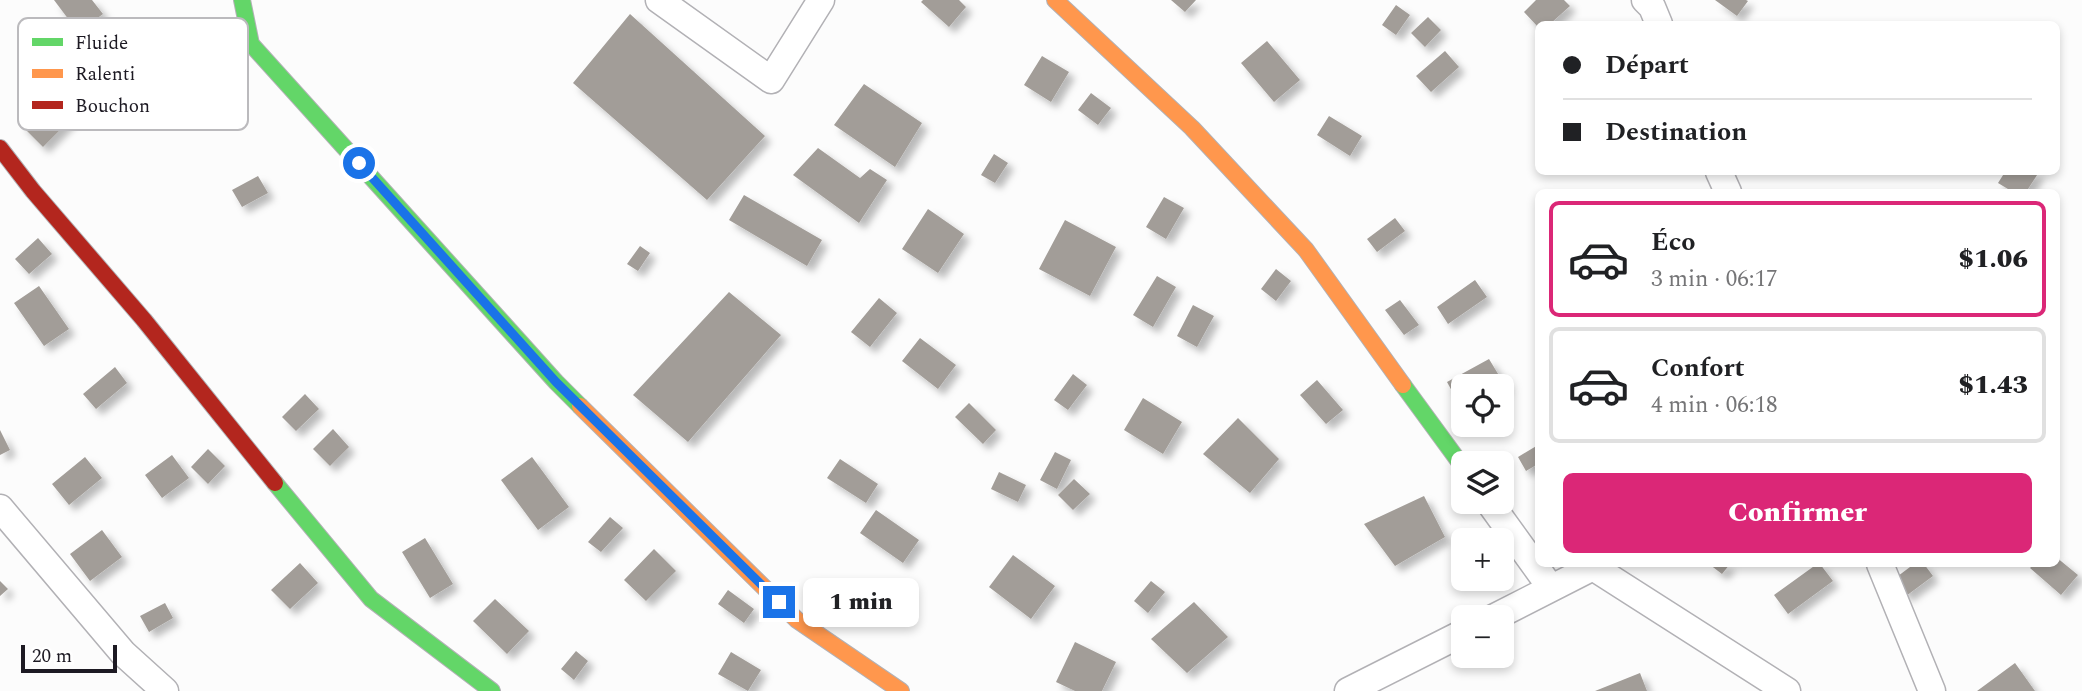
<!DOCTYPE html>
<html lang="fr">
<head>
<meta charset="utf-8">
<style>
  body { margin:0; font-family:Spectral,serif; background:#f6f6f6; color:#202124; height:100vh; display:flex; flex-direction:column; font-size:26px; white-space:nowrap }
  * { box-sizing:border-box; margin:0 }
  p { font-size:23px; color:#757577 }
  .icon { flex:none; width:38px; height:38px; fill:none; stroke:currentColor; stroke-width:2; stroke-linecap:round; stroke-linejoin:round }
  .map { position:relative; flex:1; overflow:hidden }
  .details { position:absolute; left:1535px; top:189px; width:525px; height:378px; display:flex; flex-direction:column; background:#fff; border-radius:10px; box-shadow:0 4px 10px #0003 }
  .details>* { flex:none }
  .banner { position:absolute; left:1535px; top:21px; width:525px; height:154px; border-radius:10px; box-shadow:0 4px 10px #0003; display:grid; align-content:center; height:154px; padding:0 28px; background:#fff }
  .tools { position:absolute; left:1451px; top:374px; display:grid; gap:14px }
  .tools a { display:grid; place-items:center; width:63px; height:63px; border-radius:10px; background:#fff; box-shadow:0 4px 10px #0003; font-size:35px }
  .scale { position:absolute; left:21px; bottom:18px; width:96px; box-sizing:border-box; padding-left:7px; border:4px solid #1d1a23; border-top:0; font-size:19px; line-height:24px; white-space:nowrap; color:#1d1a23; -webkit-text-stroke:5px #fff; paint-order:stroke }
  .end { position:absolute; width:32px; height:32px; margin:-16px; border:9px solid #1a73e8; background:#fff; box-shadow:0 0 0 4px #fff }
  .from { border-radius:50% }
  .bubble { position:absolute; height:49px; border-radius:10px; background:#fff; box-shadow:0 4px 10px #0003; font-size:23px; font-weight:800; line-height:49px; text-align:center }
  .banner b { display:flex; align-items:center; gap:24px; height:66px; font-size:26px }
  .banner b+b { border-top:2px solid #e0e0e0 }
  .banner i { width:18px; height:18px; background:#202124 }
  ul { padding:12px 0 0; list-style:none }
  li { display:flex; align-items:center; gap:21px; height:116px; margin:0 14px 10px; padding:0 14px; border:4px solid #e0e0e0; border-radius:10px }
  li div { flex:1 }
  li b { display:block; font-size:26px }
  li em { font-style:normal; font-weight:800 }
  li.current { border-color:#db2777 }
  li>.icon { width:63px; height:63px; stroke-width:1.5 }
  .action { display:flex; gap:14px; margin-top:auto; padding:14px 28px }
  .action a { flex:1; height:80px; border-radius:10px; background:#db2777; color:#fff; font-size:28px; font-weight:800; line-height:80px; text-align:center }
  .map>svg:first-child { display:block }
  .building { fill:#a29d98; filter:url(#shadow) }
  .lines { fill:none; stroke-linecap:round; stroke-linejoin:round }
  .street-casing { stroke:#b2b1b5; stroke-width:29 }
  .fast-casing { stroke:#b2b1b5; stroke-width:18 }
  .slow-casing { stroke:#b2b1b5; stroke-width:18 }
  .jam-casing { stroke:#b2b1b5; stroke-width:18 }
  .street { stroke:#fff; stroke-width:26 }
  .fast { stroke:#63d668; stroke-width:16 }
  .slow { stroke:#ff974d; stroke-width:16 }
  .jam { stroke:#b3261e; stroke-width:16 }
  .route { stroke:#1a73e8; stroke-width:9 }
  .key { fill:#fff; stroke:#bbbabd; stroke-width:2 }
  .key-label { font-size:19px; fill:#1d1a23 }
</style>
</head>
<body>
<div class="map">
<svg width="2082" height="691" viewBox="0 0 2082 691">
  <defs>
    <filter id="shadow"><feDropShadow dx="6" dy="6" stdDeviation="3.5" flood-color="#0004"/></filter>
  </defs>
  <rect width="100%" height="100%" fill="#fcfcfc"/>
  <path class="building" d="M54,0H92L103,14L78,32Z
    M923,0H959L966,7L949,27L921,2Z
    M1171,0H1196L1185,12Z
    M1536,0H1564L1570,6L1550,24H1538V27L1524,12Z
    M1715,0H1746L1748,1L1737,16Z
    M1396,5L1410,15L1396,35L1382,25Z
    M630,14L765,136L707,200L573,83Z
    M1428,17L1441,30L1425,47L1411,33Z
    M1267,41L1300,80L1274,102L1241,63Z
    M1445,51L1459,67L1431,92L1416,76Z
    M1042,56L1069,72L1051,102L1024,85Z
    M864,84L922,123L895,167L834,125Z
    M56,88L79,111L43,147L20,124Z
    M1091,93L1111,108L1098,125L1078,110Z
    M1329,116L1362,136L1350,156L1317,135Z
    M818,148L860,178L870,169L887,180L859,223L793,175Z
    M994,154L1008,163L995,183L981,175Z
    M2005,172H2039L2026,192H2013L1998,183Z
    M258,176L268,193L242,207L232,190Z
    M744,195L822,240L807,266L729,220Z
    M1164,197L1184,208L1166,239L1146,227Z
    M928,209L964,234L938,273L902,249Z
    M1395,218L1405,231L1377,252L1367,239Z
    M1065,220L1116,247L1090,296L1039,269Z
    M38,238L52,254L29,274L15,259Z
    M640,246L650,253L638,271L627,264Z
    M1276,269L1291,281L1276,301L1261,289Z
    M1157,276L1176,287L1153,327L1133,315Z
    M1475,280L1487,297L1448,324L1437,307Z
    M39,286L69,329L44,346L14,303Z
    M729,292L781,335L688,442L633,395Z
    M879,298L897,313L870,347L851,332Z
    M1400,300L1419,325L1404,335L1385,310Z
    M1193,305L1214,316L1197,347L1177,336Z
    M920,338L956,365L938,389L902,361Z
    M1489,359L1506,387L1502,390V387H1463V411L1447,382Z
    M115,367L127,383L96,409L83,394Z
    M1073,374L1087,385L1068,410L1054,400Z
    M1317,380L1343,410L1326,424L1300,395Z
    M305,394L319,409L296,431L282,417Z
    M1143,398L1182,422L1163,454L1124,430Z
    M969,403L996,430L983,444L955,417Z
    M1238,418L1279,459L1250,493L1203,454Z
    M333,429L349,447L330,466L313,449Z
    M0,430L10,450L0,455Z
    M1538,445V464L1526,471L1518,457Z
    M208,449L225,466L208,484L191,467Z
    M1055,452L1071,460L1057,489L1040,480Z
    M172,455L189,478L162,498L145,475Z
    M85,457L102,478L69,505L52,484Z
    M532,457L569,507L538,530L501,480Z
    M840,459L878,484L866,503L827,478Z
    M999,472L1026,485L1018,502L991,489Z
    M1074,479L1090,494L1073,510L1058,495Z
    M1424,496L1445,537L1395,566L1364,524Z
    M876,510L919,540L903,563L860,533Z
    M610,517L623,528L601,552L588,542Z
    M102,530L122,557L90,581L70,554Z
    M425,538L453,584L430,598L402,552Z
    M654,549L676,571L646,601L624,580Z
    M1013,555L1055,586L1031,619L989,587Z
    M2056,557L2078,575L2061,595L2030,568L2034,564H2056Z
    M300,563L318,583L290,609L271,590Z
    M1709,564H1730L1722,574Z
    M1817,564H1820L1833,581L1788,614L1774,595Z
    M1914,564H1924L1933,576L1906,596L1894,579Z
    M0,581L8,589L0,596Z
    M1151,581L1165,592L1148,613L1134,601Z
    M728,590L754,609L744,623L718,604Z
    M495,599L529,631L507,654L473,621Z
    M1194,602L1228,637L1187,673L1151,639Z
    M165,603L173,618L149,632L140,616Z
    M1075,642L1116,662L1102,691H1075L1056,682Z
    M576,651L588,661L574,680L561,669Z
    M731,652L761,670L748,691L718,674Z
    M2015,663L2035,691H1977Z
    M1640,673L1647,691H1595Z"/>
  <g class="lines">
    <defs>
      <path id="street" d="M659,0L771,80L821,0
        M1645,0L1652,7L1659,24
        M1719,172L1728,192
        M1489,502L1551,588
        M0,508L123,653L165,691
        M1880,564L1932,691
        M1493,618L1593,567L1787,691
        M1348,691L1463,633"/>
      <path id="fast" d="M242,0L251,44L556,382L580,406
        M1403,385L1463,467
        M275,483L371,599L492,691"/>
      <path id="slow" d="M1055,0L1192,128L1306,250L1403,385
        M580,406L797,620L901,691"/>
      <path id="jam" d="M0,148L33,191L144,320L275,483"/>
    </defs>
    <use href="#street" class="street-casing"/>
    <use href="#fast" class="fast-casing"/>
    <use href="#slow" class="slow-casing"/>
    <use href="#jam" class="jam-casing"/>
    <use href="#street" class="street"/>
    <use href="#fast" class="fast"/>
    <use href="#slow" class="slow"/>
    <use href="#jam" class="jam"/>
  </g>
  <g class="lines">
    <path class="route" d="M359,163L556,382L779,602"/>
  </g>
  <rect x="18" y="18" width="230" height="112" rx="10" class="key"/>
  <rect x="32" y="38" width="31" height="8" fill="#63d668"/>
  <rect x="32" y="69" width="31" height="9" fill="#ff974d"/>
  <rect x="32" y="101" width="31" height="8" fill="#b3261e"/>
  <g class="key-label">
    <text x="75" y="49">Fluide</text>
    <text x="75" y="80">Ralenti</text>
    <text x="75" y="112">Bouchon</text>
  </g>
</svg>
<div class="tools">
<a><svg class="icon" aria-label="locate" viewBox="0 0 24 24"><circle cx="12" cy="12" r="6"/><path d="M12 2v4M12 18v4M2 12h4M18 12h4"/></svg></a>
<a><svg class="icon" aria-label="layers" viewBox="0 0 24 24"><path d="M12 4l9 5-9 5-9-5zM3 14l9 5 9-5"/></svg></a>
<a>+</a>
<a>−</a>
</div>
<div class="scale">20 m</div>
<i class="end from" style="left:359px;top:163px"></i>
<i class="end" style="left:779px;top:602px"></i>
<div class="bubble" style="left:803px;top:578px;width:116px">1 min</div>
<div class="banner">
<b><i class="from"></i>Départ</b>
<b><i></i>Destination</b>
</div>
<section class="details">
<ul>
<li class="current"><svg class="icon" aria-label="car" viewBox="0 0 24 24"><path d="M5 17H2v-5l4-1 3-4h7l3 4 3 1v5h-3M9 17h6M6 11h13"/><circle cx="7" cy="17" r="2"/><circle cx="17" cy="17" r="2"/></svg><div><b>Éco</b><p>3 min · 06:17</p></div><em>$1.06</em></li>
<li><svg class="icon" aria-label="car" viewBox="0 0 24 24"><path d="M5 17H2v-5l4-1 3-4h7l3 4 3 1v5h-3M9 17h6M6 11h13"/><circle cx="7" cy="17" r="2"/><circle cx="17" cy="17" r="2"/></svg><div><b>Confort</b><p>4 min · 06:18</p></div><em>$1.43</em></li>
</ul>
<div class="action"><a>Confirmer</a></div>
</section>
</div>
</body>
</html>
